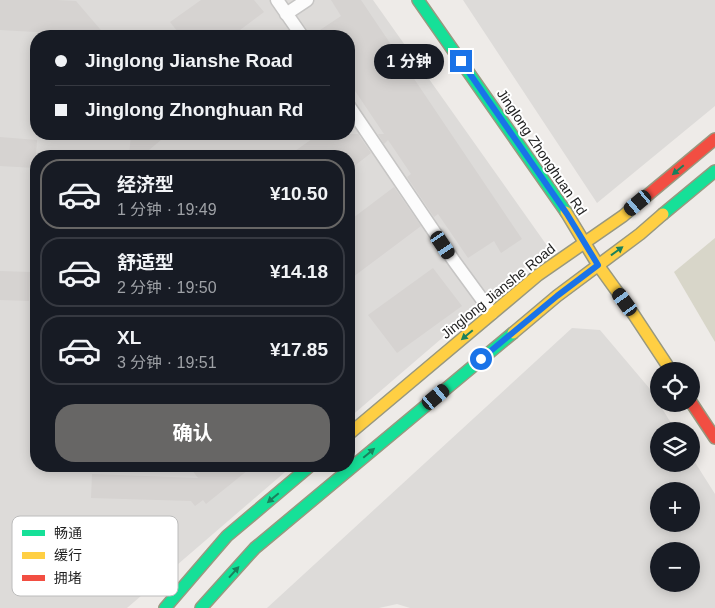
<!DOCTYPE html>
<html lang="zh">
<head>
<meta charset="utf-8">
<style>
  body { margin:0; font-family:Arial,"Noto Sans SC",sans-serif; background:#20242c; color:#f1f3f6; height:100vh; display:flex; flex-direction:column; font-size:19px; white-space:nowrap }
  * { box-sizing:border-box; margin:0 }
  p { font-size:16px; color:#9ea1a6 }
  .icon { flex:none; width:28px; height:28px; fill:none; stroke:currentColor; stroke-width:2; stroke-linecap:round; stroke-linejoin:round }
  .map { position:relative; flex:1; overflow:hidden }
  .side { position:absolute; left:30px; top:150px; width:325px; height:322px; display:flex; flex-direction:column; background:#171b24; border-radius:20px; box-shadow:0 2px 12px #0003 }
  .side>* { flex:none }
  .top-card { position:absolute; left:30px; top:30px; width:325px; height:110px; border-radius:20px; box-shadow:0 2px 12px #0003; display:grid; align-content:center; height:110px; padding:0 25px; background:#171b24 }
  .controls { position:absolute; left:650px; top:362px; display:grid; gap:10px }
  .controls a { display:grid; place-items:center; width:50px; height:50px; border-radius:50%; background:#171b24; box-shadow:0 2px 12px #0003; font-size:25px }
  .end { position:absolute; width:22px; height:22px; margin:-11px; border:6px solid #1a73e8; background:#fff; box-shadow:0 0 0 2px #fff }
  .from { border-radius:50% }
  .bubble { position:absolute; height:35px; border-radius:18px; background:#171b24; box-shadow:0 2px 12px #0003; font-size:16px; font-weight:700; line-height:35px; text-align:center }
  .car { position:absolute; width:15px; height:30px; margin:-15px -8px; border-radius:6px; box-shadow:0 0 4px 1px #0007; background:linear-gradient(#222 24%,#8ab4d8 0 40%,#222 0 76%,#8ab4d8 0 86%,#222 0) }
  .top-card b { display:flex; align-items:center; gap:18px; height:48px; font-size:19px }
  .top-card b+b { border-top:1px solid #363941 }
  .top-card i { width:12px; height:12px; background:#f1f3f6 }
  ul { padding:9px 0 0; list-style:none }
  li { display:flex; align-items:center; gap:15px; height:70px; margin:0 10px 8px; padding:0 15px; border:2px solid #363941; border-radius:20px }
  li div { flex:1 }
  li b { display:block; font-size:19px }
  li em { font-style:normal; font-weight:700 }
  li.active { border-color:#676665 }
  li>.icon { width:45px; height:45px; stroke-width:1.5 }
  .cta { display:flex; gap:10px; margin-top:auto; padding:10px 25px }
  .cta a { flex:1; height:58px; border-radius:20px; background:#676665; color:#fff; font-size:20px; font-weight:700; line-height:58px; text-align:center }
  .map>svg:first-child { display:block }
  .residential { fill:#dddbd9; fill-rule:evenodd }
  .construction { fill:#d8d6c9 }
  .building { fill:#d6d3d1 }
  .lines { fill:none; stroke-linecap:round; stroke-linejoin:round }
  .lane-casing { stroke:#c6c5c4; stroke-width:15 }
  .fast-casing { stroke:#98987f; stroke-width:14 }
  .slow-casing { stroke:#98987f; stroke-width:14 }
  .jam-casing { stroke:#98987f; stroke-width:14 }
  .lane { stroke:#fcfcfc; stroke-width:12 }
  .fast { stroke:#16e098; stroke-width:11 }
  .slow { stroke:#ffcf43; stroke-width:11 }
  .jam { stroke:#f24e42; stroke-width:11 }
  .oneway { fill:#1a805c }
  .route { stroke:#1a73e8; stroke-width:6 }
  .labels { text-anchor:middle; stroke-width:4; stroke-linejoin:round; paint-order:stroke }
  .street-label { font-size:14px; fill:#1f1f1f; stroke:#fff }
  .key { fill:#fff; stroke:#bcbcbc; stroke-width:1 }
  .key-label { font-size:14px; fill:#1f1f1f }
</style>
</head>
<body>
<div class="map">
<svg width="715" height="608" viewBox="0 0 715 608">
  <rect width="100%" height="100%" fill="#eeebe8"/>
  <path class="residential" d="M0,0H373L548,247L349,418V156H36V466H292L127,608H0ZM36,36H349V134H36Z
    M463,0H715V106L597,203Z
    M572,328L600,330L650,389L676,431H659V464H691V456L715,494V608H410L397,604L379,608H267ZM691,491V524H659V491ZM691,551V584H659V551Z"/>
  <path class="construction" d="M715,238V342L674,272Z"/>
  <path class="building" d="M0,0H57L76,1L106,36L0,30Z
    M201,0H254L264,12L232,36H181L170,22Z
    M331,0H361L522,239L501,253L494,241L468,258L438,214L434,217L407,177L411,174L388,140L384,144L378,134H384L349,82V36H311L341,16Z
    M131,134H168L142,156H129Z
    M319,134H358L371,153L353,167L349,161V156H288Z
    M0,137L37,140L35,168L0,166Z
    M394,187L421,226L349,280V221Z
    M433,268L462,306L397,353L368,315Z
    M0,271L30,272L29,301L0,300Z
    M189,466H253L206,504L203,500L195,506L191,501L91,498L92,474L198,478Z"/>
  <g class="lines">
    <defs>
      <path id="lane" d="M277,0L302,36
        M286,14L307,0
        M349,106L454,261L492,313"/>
      <path id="fast" d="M418,0L566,212
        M663,214L715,171
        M165,608L227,536L310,466
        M201,608L255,548L513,333"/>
      <path id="slow" d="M566,212L598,265L634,315L671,371
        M513,333L557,296L640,234L663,214
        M349,434L538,275L623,216L643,199"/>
      <path id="jam" d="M643,199L715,139
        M691,402L715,438"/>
    </defs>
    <use href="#lane" class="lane-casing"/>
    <use href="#fast" class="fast-casing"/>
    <use href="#slow" class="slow-casing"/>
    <use href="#jam" class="jam-casing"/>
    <use href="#lane" class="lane"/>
    <use href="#fast" class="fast"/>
    <use href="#slow" class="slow"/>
    <use href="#jam" class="jam"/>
  </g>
  <defs><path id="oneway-solid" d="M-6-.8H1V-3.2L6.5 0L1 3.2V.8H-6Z" transform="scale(1.25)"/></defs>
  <g class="oneway">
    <use href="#oneway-solid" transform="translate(678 170) rotate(140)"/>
    <use href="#oneway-solid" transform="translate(617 251) rotate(-36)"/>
    <use href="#oneway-solid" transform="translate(467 335) rotate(140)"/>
    <use href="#oneway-solid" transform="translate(369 453) rotate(-40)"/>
    <use href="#oneway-solid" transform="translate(273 498) rotate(140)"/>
    <use href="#oneway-solid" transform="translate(234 572) rotate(-48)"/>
  </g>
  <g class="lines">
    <path class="route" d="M461,61L567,214L598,265L557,296L481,359"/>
  </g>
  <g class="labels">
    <g class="street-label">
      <text transform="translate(542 152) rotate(56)" y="5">Jinglong Zhonghuan Rd</text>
      <text transform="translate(498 291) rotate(-39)" y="5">Jinglong Jianshe Road</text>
    </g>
  </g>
  <rect x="12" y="516" width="166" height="80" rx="8" class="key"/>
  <rect x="22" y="530" width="23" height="6" fill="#16e098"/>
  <rect x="22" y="552" width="23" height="7" fill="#ffcf43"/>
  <rect x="22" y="575" width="23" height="6" fill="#f24e42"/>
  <g class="key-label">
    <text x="54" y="538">畅通</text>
    <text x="54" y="560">缓行</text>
    <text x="54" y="583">拥堵</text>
  </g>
</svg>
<div class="controls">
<a><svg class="icon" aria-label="locate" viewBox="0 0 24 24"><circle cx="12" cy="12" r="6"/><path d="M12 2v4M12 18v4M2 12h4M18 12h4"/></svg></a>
<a><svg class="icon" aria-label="layers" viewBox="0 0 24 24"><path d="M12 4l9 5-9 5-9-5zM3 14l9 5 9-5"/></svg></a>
<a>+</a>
<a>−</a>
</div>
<i class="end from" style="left:481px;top:359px"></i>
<i class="end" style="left:461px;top:61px"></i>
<div class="bubble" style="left:374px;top:44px;width:70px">1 分钟</div>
<i class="car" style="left:638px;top:203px;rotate:230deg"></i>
<i class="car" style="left:443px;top:245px;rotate:146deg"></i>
<i class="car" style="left:625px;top:302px;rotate:324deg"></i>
<i class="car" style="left:436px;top:397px;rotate:50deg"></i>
<div class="top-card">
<b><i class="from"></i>Jinglong Jianshe Road</b>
<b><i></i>Jinglong Zhonghuan Rd</b>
</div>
<section class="side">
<ul>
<li class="active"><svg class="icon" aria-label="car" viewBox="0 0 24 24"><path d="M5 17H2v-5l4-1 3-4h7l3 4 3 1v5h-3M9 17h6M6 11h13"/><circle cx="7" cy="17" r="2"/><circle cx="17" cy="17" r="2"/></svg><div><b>经济型</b><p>1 分钟 · 19:49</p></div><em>¥10.50</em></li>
<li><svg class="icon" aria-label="car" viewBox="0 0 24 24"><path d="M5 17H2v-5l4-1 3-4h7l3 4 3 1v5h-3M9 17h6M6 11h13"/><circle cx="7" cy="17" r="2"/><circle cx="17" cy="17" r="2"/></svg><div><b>舒适型</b><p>2 分钟 · 19:50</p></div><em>¥14.18</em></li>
<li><svg class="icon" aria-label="car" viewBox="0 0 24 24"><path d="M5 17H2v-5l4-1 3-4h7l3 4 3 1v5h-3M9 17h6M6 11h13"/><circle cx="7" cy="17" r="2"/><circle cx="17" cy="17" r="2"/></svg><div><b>XL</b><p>3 分钟 · 19:51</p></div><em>¥17.85</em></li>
</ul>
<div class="cta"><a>确认</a></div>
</section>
</div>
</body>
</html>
